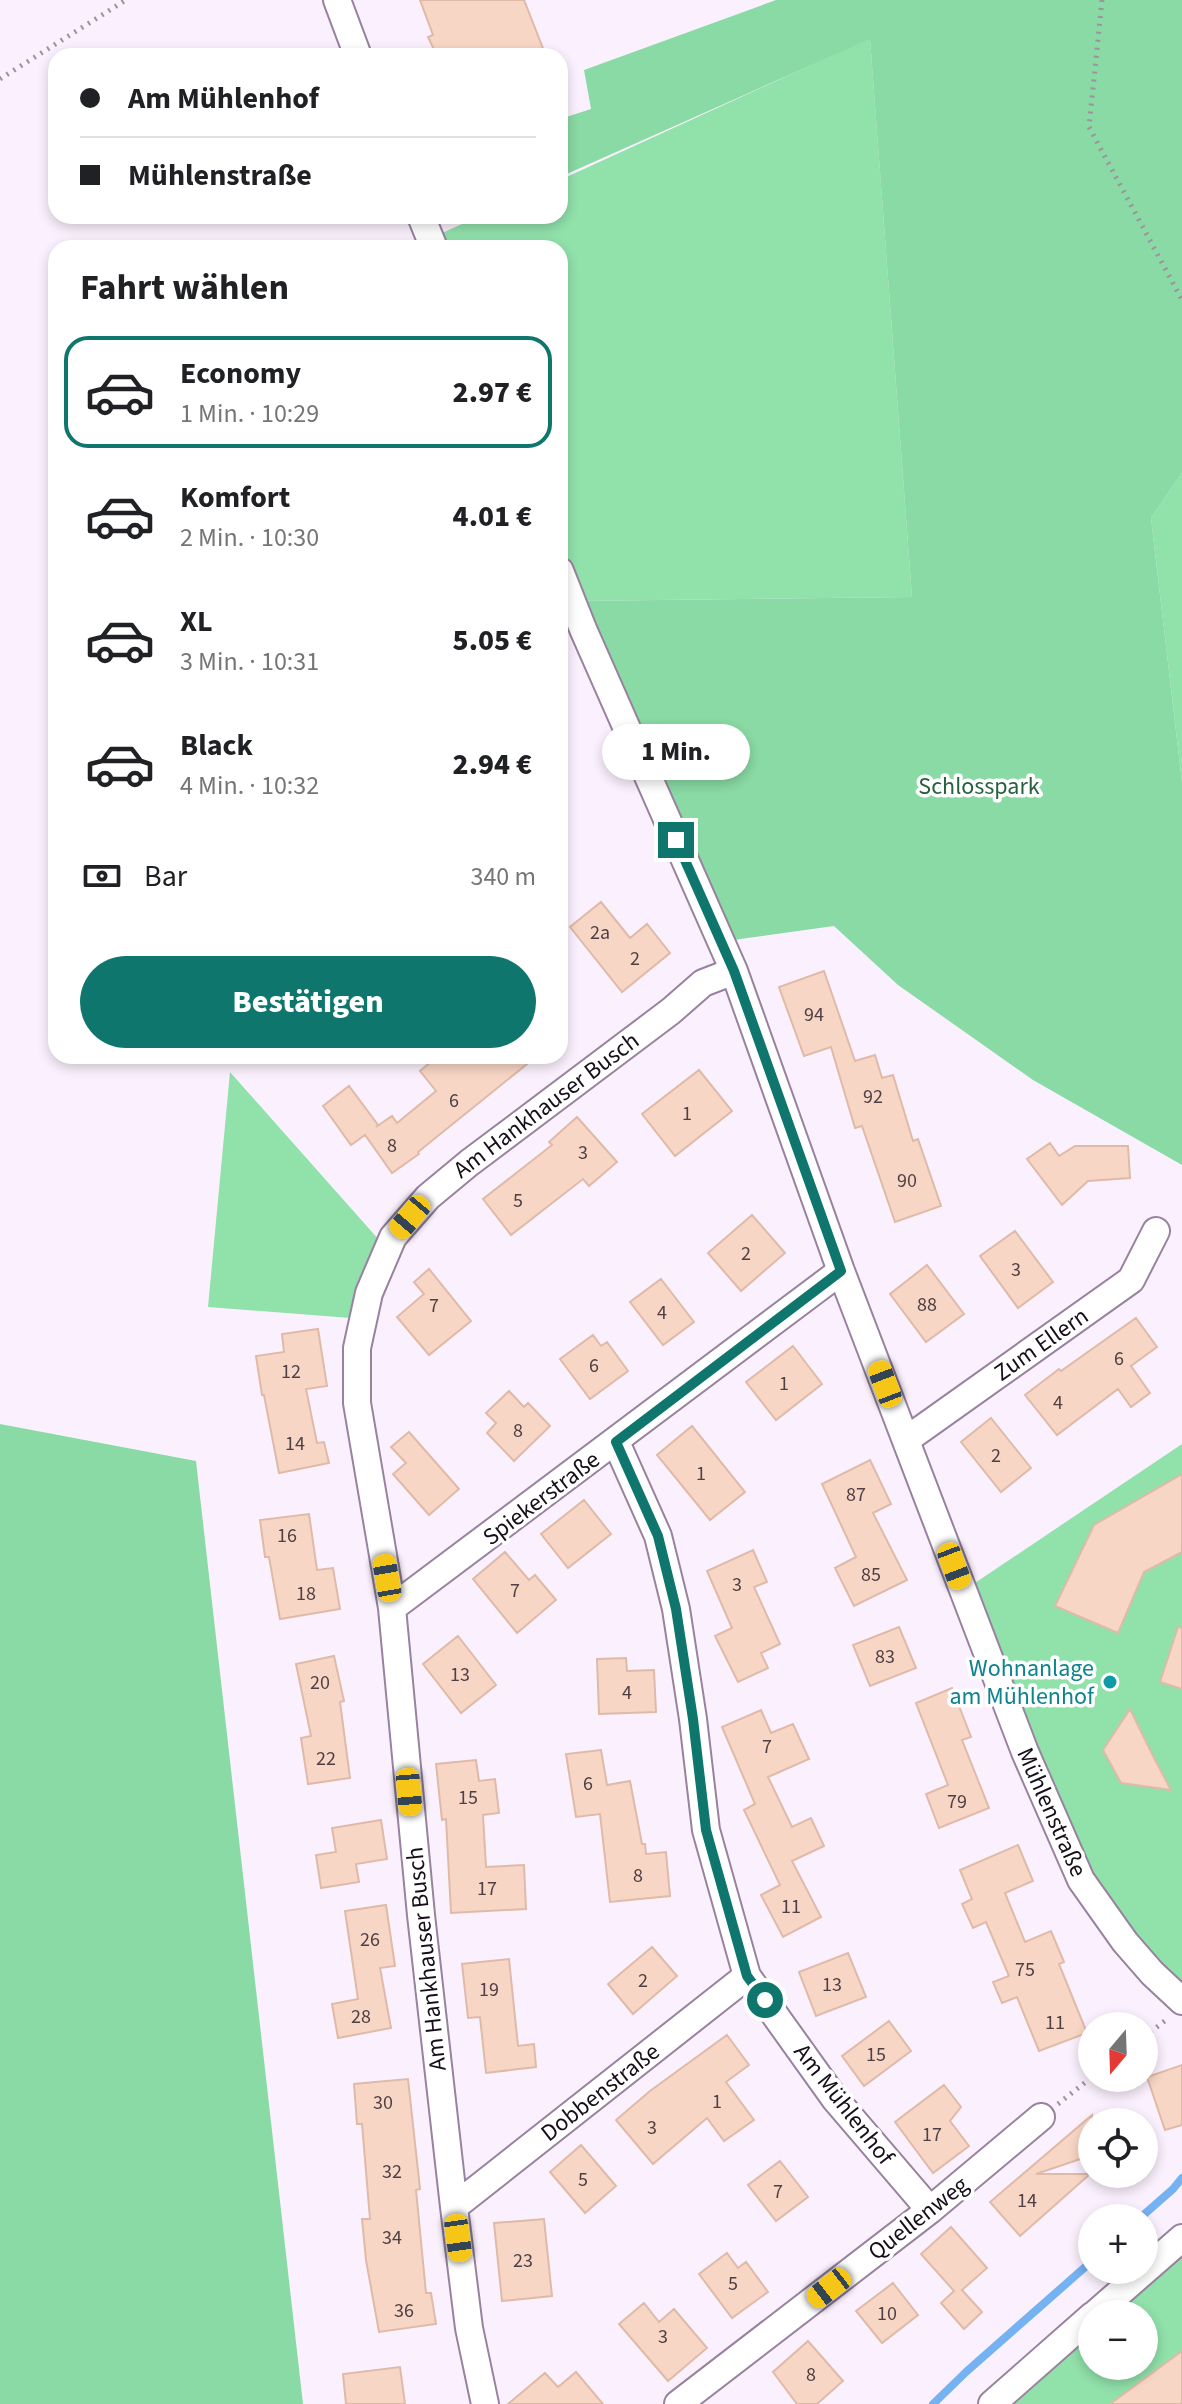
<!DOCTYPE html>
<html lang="de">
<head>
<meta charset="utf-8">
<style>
  body { margin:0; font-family:"Source Sans 3",sans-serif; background:#f6f6f6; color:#202124; height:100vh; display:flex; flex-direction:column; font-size:30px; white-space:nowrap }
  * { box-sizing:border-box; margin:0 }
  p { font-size:26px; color:#757577 }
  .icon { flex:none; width:44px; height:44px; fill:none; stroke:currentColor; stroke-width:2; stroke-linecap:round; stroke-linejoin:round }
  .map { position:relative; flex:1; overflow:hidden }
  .panel { position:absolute; left:48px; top:240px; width:520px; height:824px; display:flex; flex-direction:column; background:#fff; border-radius:24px; box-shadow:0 4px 12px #0003 }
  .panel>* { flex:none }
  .banner { position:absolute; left:48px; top:48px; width:520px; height:176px; border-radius:24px; box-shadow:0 4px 12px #0003; display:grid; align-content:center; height:176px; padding:0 32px; background:#fff }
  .needle { width:52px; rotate:199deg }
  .controls { position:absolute; left:1078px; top:2012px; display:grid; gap:16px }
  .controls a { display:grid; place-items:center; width:80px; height:80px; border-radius:50%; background:#fff; box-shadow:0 4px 12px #0003; font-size:40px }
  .end { position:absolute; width:36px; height:36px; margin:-18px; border:10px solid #0f766e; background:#fff; box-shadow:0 0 0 4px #fff }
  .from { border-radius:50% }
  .bubble { position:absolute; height:56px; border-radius:28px; background:#fff; box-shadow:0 4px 12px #0003; font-size:26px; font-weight:800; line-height:56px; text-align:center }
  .car { position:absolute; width:24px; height:48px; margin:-24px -12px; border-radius:10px; box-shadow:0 0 6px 2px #0007; background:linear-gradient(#f5c518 24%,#345 0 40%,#f5c518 0 76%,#345 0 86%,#f5c518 0) }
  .banner b { display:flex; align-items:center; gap:28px; height:76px; font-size:30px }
  .banner b+b { border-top:2px solid #e0e0e0 }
  .banner i { width:20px; height:20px; background:#202124 }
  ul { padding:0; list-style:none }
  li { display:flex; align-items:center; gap:24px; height:112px; margin:0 16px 12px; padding:0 16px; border:4px solid transparent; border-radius:24px }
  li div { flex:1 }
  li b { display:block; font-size:30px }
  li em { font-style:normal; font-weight:800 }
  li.current { border-color:#0f766e }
  li>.icon { width:72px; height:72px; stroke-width:1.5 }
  h2 { padding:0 32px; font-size:36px; line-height:96px }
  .pay { display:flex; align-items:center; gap:20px; height:88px; padding:0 32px; font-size:30px }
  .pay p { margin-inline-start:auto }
  .action { display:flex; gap:16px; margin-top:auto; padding:16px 32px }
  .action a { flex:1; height:92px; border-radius:48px; background:#0f766e; color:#fff; font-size:32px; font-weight:800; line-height:92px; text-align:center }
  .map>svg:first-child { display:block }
  .green { fill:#91e1ab }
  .forest { fill:#89daa4 }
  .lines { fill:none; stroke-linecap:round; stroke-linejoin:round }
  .stream { stroke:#75b2f1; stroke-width:8 }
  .building { fill:#f8d6c5; stroke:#dfbaa8; stroke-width:2 }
  .minor-casing { stroke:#98829f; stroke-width:30 }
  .path { stroke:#9c939f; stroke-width:5; stroke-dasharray:2 6; stroke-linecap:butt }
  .minor { stroke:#fff; stroke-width:26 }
  .route { stroke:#0f766e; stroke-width:10 }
  .culture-dot { fill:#0f9aa8; stroke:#fff; stroke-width:3 }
  .labels { text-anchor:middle; stroke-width:7; stroke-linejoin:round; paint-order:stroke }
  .number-label { font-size:20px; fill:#4e4044 }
  .park-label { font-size:24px; fill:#26613d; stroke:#fff }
  .street-label { font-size:24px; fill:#160e19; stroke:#fff }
  .culture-label { font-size:24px; fill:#0d838f; stroke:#fff; text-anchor:end }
</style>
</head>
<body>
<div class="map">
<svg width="1182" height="2404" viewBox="0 0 1182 2404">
  <rect width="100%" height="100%" fill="#fbf1fe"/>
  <path class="green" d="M870,38L912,597L572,601L560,570V248H437L433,237L480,216H560V180Z
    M1182,473V782L1151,518Z
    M230,1072L388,1250L363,1319L208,1307Z
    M1182,1444V2001L1081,1880L963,1591Z
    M1182,2247V2404H1004L1092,2326V2366H1144V2314H1106Z"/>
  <path class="forest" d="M776,0H1182V473L1151,518L1182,782V1165L1033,1080L898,985L834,926L733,940L572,601L912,597L870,39L560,177V119L591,109L584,70Z
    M0,1424L196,1461L303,2404H0Z"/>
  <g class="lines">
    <path class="stream" d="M1140,2218L1173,2189L1182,2178
      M933,2404L966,2372L1092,2261"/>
  </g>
  <path class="building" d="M420,0H524L546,56H477L462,51L452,56H437L428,37L433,35Z
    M601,902L630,938L647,924L670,953L622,992L570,927Z
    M824,971L855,1061L875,1055L882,1078L893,1075L913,1141L918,1139L941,1206L895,1222L862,1126L855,1128L831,1047L804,1056L779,987Z
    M438,1056H537L418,1152L419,1154L392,1173L365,1135L351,1145L323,1106L349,1086L378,1125L376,1127L392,1116L397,1123L436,1091L420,1071Z
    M699,1070L732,1111L675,1156L642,1114Z
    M577,1117L617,1162L589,1186L583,1179L511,1235L483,1199L552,1145L549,1142Z
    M1050,1143L1059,1156L1075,1146H1128L1130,1178L1088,1181L1062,1205L1027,1159Z
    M752,1215L785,1253L741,1291L708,1253Z
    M1015,1231L1053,1282L1018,1308L980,1256Z
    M927,1265L964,1314L926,1342L890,1294Z
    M429,1269L471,1321L429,1355L397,1317L424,1294L414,1282Z
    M661,1279L694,1322L663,1345L630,1302Z
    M1136,1318L1157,1347L1131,1366L1150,1393L1131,1407L1118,1389L1057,1435L1025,1395L1059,1369L1061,1371Z
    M318,1329L327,1386L306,1389L317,1443L324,1442L329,1463L279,1473L264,1395H262L256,1356L284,1352L282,1334Z
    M593,1335L601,1346L607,1342L628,1371L590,1399L560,1359Z
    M793,1346L822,1384L776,1420L746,1382Z
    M509,1391L524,1407L528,1403L550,1426L514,1461L487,1433L496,1423L486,1413Z
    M991,1418L1031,1468L1001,1492L961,1442Z
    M692,1426L745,1492L710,1520L657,1455Z
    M409,1432L459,1489L429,1515L393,1474L406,1463L391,1447Z
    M870,1460L891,1504L873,1513L907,1580L854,1606L835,1568L856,1557L822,1484Z
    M1182,1474V1552L1144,1572L1118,1633L1055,1606L1094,1525Z
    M584,1500L611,1534L568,1568L541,1534Z
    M309,1514L317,1570L333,1568L340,1609L280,1619L269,1557H265L260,1520Z
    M753,1550L767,1582L754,1587L780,1644L761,1653L768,1668L738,1682L715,1636L732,1628L707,1571Z
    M505,1552L529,1580L535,1575L556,1600L517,1633L473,1579Z
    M899,1627L916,1668L870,1686L853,1645Z
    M1178,1627L1182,1628V1689L1160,1682Z
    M458,1636L496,1685L461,1713L423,1664Z
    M334,1656L344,1701L340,1702L350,1778L308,1784L301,1738L311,1736L296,1664Z
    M626,1658L627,1671L654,1670L656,1712L599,1714L597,1659Z
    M952,1688L971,1737L962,1740L989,1808L939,1828L926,1794L948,1785L916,1703Z
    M1130,1709L1153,1756L1171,1790L1121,1783L1103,1750Z
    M761,1710L771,1733L793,1724L809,1759L768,1777L792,1827L811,1818L824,1846L792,1861L821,1917L783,1937L761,1895L780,1885L744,1810L755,1804L722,1727Z
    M601,1750L607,1785L630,1781L642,1844H645L646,1854L666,1852L670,1896L610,1902L600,1814L576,1817L566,1754Z
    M476,1760L479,1781L495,1779L499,1813L483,1815L486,1867L524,1865L526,1909L451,1913L446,1819L442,1820L436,1764Z
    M381,1820L387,1859L356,1864L359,1882L321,1888L316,1855L336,1852L332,1828Z
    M1018,1845L1033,1881L1005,1893L1025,1942L1051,1931L1064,1962L1059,1964L1087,2033L1039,2051L1017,1997L1002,2003L993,1982L1009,1976L986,1922L973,1928L962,1904L972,1899L960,1870Z
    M386,1905L395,1966L380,1968L391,2028L338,2038L332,2004L358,1999L345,1911Z
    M652,1947L677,1976L633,2014L608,1984Z
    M848,1953L866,1997L816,2016L799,1972Z
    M509,1959L518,2046L534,2044L536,2067L486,2073L480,2017L468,2018L462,1964Z
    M889,2021L911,2051L864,2086L842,2056Z
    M727,2035L749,2065L726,2082L754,2120L724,2141L707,2118L653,2164L616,2120L650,2091Z
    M1182,2065V2125L1165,2130L1147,2077Z
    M408,2079L420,2189L416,2190L426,2293H431L436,2324L379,2332L366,2260L362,2219H370L362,2124H357L354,2084Z
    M944,2085L961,2107L950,2121L969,2146L933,2173L895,2122Z
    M1092,2115V2155L1036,2174H1090L1020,2236L990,2202Z
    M581,2145L616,2186L585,2213L550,2172Z
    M780,2161L808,2197L776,2221L748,2185Z
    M544,2219L552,2296L502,2301L494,2223Z
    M951,2227L987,2268L962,2290L982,2312L964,2329L941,2303L954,2291L921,2254Z
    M727,2253L738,2268L746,2262L768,2292L732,2318L699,2274Z
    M893,2283L918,2315L882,2343L856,2311Z
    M644,2303L659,2322L674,2309L707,2348L668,2381L619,2324Z
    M808,2341L843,2381L817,2404H797L773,2372Z
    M1182,2351V2404H1110Z
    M400,2367L405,2404H346L343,2374Z
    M576,2372L603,2404H508L545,2373L558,2387Z"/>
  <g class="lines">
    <defs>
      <path id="minor" d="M337,0L358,56
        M421,216L434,248
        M560,571L583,629L734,971L841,1271L1025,1752L1081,1880L1125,1942L1152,1973L1182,2001
        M906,1440L1131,1280L1156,1231
        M616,1442L658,1536L676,1609L693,1719L706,1830L747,1976L835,2099L930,2210
        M392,1608L841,1271
        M454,2207L747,1976
        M1095,2314L1182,2238
        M485,2404L469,2328L454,2207L421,1915L392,1608L357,1403V1348L369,1293L393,1237L428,1197L469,1163L671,1011L703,983L734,971
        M678,2404L930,2210L1041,2117
        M992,2404L1092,2316"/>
    </defs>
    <use href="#minor" class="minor-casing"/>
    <path class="path" d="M1102,0L1089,127L1182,300
      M0,79L126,0
      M1144,2037L1166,2020
      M1058,2104L1092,2077"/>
    <use href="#minor" class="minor"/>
  </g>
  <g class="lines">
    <path class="route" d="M676,840L734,971L841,1271L616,1442L658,1536L676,1609L693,1719L706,1830L747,1976L765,2000"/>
  </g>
  <circle class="culture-dot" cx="1110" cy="1682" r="8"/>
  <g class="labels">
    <g class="number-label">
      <text x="600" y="939">2a</text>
      <text x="635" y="965">2</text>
      <text x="814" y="1021">94</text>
      <text x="873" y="1103">92</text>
      <text x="454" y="1107">6</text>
      <text x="687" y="1120">1</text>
      <text x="392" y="1152">8</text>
      <text x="583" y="1159">3</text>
      <text x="907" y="1187">90</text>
      <text x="518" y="1207">5</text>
      <text x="746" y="1260">2</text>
      <text x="1016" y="1276">3</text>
      <text x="927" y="1311">88</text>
      <text x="434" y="1312">7</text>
      <text x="662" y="1319">4</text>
      <text x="1119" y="1365">6</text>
      <text x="594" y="1372">6</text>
      <text x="291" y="1378">12</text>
      <text x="784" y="1390">1</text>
      <text x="1058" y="1409">4</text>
      <text x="518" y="1437">8</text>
      <text x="295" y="1450">14</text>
      <text x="996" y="1462">2</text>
      <text x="701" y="1480">1</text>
      <text x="856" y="1501">87</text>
      <text x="287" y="1542">16</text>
      <text x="871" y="1581">85</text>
      <text x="737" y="1591">3</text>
      <text x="515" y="1597">7</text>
      <text x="306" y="1600">18</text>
      <text x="885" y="1663">83</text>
      <text x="460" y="1681">13</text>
      <text x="320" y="1689">20</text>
      <text x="627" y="1699">4</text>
      <text x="767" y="1753">7</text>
      <text x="326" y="1765">22</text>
      <text x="588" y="1790">6</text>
      <text x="468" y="1804">15</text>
      <text x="957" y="1808">79</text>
      <text x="638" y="1882">8</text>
      <text x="487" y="1895">17</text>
      <text x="791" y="1913">11</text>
      <text x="370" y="1946">26</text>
      <text x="1025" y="1976">75</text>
      <text x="643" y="1987">2</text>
      <text x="832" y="1991">13</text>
      <text x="489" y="1996">19</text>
      <text x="361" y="2023">28</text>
      <text x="1055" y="2029">11</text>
      <text x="876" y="2061">15</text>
      <text x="717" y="2108">1</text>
      <text x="383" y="2109">30</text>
      <text x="652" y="2134">3</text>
      <text x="932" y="2141">17</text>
      <text x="392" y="2178">32</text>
      <text x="583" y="2186">5</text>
      <text x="778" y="2198">7</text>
      <text x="1027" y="2207">14</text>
      <text x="392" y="2244">34</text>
      <text x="523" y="2267">23</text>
      <text x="733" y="2290">5</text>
      <text x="404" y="2317">36</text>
      <text x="887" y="2320">10</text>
      <text x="663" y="2343">3</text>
      <text x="811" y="2381">8</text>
    </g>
    <g class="park-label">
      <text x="979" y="794">Schlosspark</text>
    </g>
    <g class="street-label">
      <text transform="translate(546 1105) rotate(-37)" y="8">Am Hankhauser Busch</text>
      <text transform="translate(1041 1344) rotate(-35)" y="8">Zum Ellern</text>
      <text transform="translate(541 1498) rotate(-37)" y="8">Spiekerstraße</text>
      <text transform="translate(1052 1812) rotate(66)" y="8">Mühlenstraße</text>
      <text transform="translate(426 1959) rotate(-96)" y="8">Am Hankhauser Busch</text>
      <text transform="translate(600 2092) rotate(-38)" y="8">Dobbenstraße</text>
      <text transform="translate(844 2104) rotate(52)" y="8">Am Mühlenhof</text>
      <text transform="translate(918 2218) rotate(-38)" y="8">Quellenweg</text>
    </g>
    <g class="culture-label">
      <text x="1094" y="1676">Wohnanlage<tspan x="1094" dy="28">am Mühlenhof</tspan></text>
    </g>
  </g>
</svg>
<div class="controls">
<a><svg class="needle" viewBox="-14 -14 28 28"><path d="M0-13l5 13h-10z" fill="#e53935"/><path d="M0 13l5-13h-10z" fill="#757577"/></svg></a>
<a><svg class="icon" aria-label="locate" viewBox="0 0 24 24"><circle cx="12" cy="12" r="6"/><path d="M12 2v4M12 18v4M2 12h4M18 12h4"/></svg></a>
<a>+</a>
<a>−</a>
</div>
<i class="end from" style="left:765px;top:2000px"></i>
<i class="end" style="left:676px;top:840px"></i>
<div class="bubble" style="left:602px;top:724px;width:148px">1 Min.</div>
<i class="car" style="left:410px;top:1217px;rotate:220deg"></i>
<i class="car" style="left:885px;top:1384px;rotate:339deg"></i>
<i class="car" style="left:954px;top:1566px;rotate:159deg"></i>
<i class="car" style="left:387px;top:1578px;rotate:350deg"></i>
<i class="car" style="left:409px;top:1792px;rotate:175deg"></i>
<i class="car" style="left:458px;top:2238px;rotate:172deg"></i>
<i class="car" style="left:829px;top:2288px;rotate:232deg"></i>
<div class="banner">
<b><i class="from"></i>Am Mühlenhof</b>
<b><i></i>Mühlenstraße</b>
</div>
<section class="panel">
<h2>Fahrt wählen</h2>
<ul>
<li class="current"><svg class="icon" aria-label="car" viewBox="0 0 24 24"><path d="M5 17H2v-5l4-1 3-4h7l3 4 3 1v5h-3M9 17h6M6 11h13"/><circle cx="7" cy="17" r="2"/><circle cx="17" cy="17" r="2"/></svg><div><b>Economy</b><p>1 Min. · 10:29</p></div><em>2.97 €</em></li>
<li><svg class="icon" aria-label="car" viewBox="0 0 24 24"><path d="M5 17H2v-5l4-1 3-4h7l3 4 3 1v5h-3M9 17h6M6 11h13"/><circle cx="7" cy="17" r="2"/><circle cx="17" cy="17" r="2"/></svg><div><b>Komfort</b><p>2 Min. · 10:30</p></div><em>4.01 €</em></li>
<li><svg class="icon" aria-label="car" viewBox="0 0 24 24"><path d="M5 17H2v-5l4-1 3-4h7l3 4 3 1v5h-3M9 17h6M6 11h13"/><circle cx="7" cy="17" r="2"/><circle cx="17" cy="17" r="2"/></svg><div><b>XL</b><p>3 Min. · 10:31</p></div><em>5.05 €</em></li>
<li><svg class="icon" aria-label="car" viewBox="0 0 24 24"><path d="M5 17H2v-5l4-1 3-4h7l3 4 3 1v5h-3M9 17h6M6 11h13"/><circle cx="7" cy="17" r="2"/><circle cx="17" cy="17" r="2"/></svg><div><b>Black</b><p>4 Min. · 10:32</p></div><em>2.94 €</em></li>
</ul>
<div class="pay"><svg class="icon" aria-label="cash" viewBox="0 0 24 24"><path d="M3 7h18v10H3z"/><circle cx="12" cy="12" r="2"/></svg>Bar<p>340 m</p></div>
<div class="action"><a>Bestätigen</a></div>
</section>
</div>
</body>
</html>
